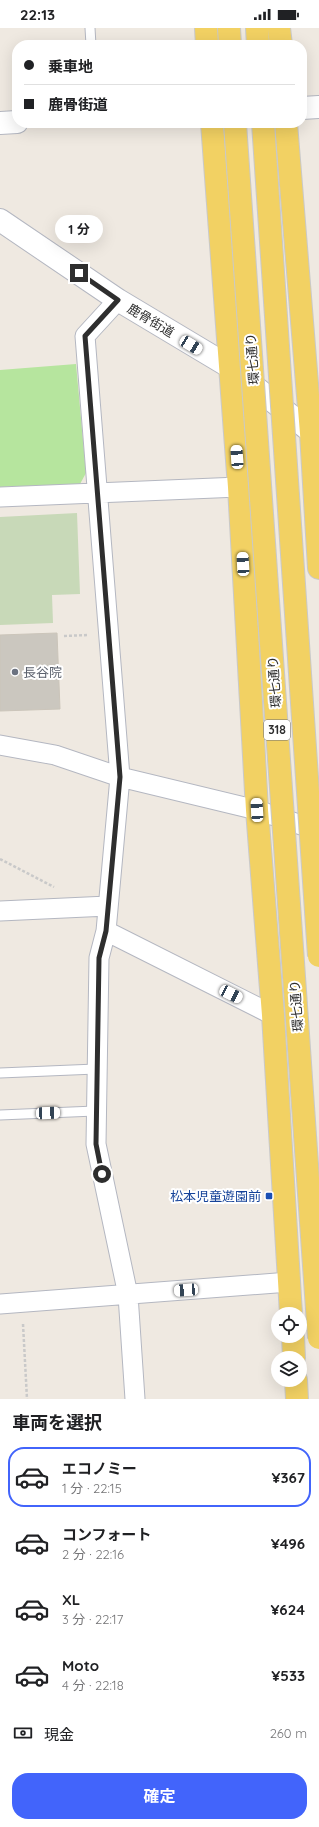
<!DOCTYPE html>
<html lang="ja">
<head>
<meta charset="utf-8">
<style>
  body { margin:0; font-family:Quicksand,"Noto Sans JP",sans-serif; background:#f6f6f6; color:#202124; height:100vh; display:flex; flex-direction:column; font-size:15px; white-space:nowrap }
  * { box-sizing:border-box; margin:0 }
  p { font-size:13px; color:#757577 }
  .icon { flex:none; width:22px; height:22px; fill:none; stroke:currentColor; stroke-width:2; stroke-linecap:round; stroke-linejoin:round }
  .map { position:relative; height:1371px; overflow:hidden }
  .panel { display:flex; flex-direction:column; background:#fff; flex:1 }
  .panel>* { flex:none }
  .hud { position:absolute; left:12px; top:12px; width:295px; height:88px; border-radius:16px; box-shadow:0 4px 16px #0002; display:grid; align-content:center; height:88px; padding:0 12px; background:#fff }
  .fabs { position:absolute; left:271px; top:1279px; display:grid; gap:8px }
  .fabs a { display:grid; place-items:center; width:36px; height:36px; border-radius:50%; background:#fff; box-shadow:0 4px 16px #0002; font-size:20px }
  .end { position:absolute; width:18px; height:18px; margin:-9px; border:5px solid #2e2e2e; background:#fff; box-shadow:0 0 0 2px #fff }
  .from { border-radius:50% }
  .bubble { position:absolute; height:28px; border-radius:14px; background:#fff; box-shadow:0 4px 16px #0002; font-size:13px; font-weight:700; line-height:28px; text-align:center }
  .car { position:absolute; width:12px; height:24px; margin:-12px -6px; border-radius:5px; box-shadow:0 0 3px 1px #0007; background:linear-gradient(#fff 24%,#345 0 40%,#fff 0 76%,#345 0 86%,#fff 0) }
  .hud b { display:flex; align-items:center; gap:14px; height:38px; font-size:15px }
  .hud b+b { border-top:1px solid #e0e0e0 }
  .hud i { width:10px; height:10px; background:#202124 }
  ul { padding:0; list-style:none }
  li { display:flex; align-items:center; gap:12px; height:60px; margin:0 8px 6px; padding:0 4px; border:2px solid transparent; border-radius:16px }
  li div { flex:1 }
  li b { display:block; font-size:15px }
  li em { font-style:normal; font-weight:700 }
  li.current { border-color:#4264fb }
  li>.icon { width:36px; height:36px; stroke-width:1.5 }
  h2 { padding:0 12px; font-size:18px; line-height:48px }
  .pay { display:flex; align-items:center; gap:10px; height:44px; padding:0 12px; font-size:15px }
  .pay p { margin-inline-start:auto }
  .cta { display:flex; gap:8px; margin-top:auto; padding:8px 12px }
  .cta a { flex:1; height:46px; border-radius:16px; background:#4264fb; color:#fff; font-size:16px; font-weight:700; line-height:46px; text-align:center }
  .status { display:flex; justify-content:space-between; align-items:center; height:28px; padding:0 20px; background:#fff; direction:ltr }
  .status svg { height:11px; fill:currentColor }
  .map>svg:first-child { display:block }
  .green { fill:#b6e59e }
  .cemetery { fill:#c8d9b8 }
  .building { fill:#cbc7bf; stroke:#cbc5ba }
  .lines { fill:none; stroke-linecap:round; stroke-linejoin:round }
  .lane-casing { stroke:#b4b7c1; stroke-width:11 }
  .street-casing { stroke:#b4b7c1; stroke-width:21 }
  .secondary-casing { stroke:#b4b7c1; stroke-width:24 }
  .primary-casing { stroke:#c9c9c9; stroke-width:24 }
  .path { stroke:#c9c9c9; stroke-width:2.5; stroke-dasharray:3 2; stroke-linecap:butt }
  .lane { stroke:#fff; stroke-width:9 }
  .street { stroke:#fff; stroke-width:19 }
  .secondary { stroke:#fff; stroke-width:22 }
  .primary { stroke:#f2d163; stroke-width:22 }
  .primary-bridge-casing { stroke:#c9c9c9; stroke-width:24; stroke-linecap:butt }
  .primary-bridge { stroke:#f2d163; stroke-width:22 }
  .route { stroke:#2e2e2e; stroke-width:5 }
  .worship-dot { fill:#6b7280; stroke:#fff; stroke-width:1.5 }
  .transit-dot { fill:#1a4fb4; stroke:#fff; stroke-width:1.5 }
  .labels { text-anchor:middle; stroke-width:4; stroke-linejoin:round; paint-order:stroke }
  .shield { fill:#fff; stroke:#6d6d6d; stroke-width:1 }
  .shield-label { font-size:12px; font-weight:bold; fill:#2e2e2e }
  .street-label { font-size:13px; fill:#2e2e2e; stroke:#fff }
  .worship-label { font-size:13px; fill:#5b616d; stroke:#fff; text-anchor:start }
  .transit-label { font-size:13px; fill:#164399; stroke:#fff; text-anchor:end }
</style>
</head>
<body>
<div class="status"><b>22:13</b><svg viewBox="0 0 49 12"><path d="M0 12V9h3v3zM5 12V6h3v6zM10 12V3h3v9zM15 12V0h3v12zM26 1h20v11H26zM47 4h2v5h-2z"/></svg></div>
<div class="map">
<svg width="319" height="1371" viewBox="0 0 319 1371">
  <rect width="100%" height="100%" fill="#efe9e1"/>
  <path class="green" d="M76,336L86,445L80,456L0,459V342Z"/>
  <path class="cemetery" d="M77,485L80,566L52,567L53,595L0,597V489Z"/>
  <path class="building" d="M57,605L60,681L0,683V607Z"/>
  <g class="lines">
    <defs>
      <path id="lane" d="M90,0L91,17
        M0,1045L96,1041
        M0,1087L95,1083"/>
      <path id="street" d="M118,272L85,308L120,749L106,903L99,930L96,1116L128,1267L135,1371
        M0,469L239,459
        M0,717L55,727L120,749L257,782L319,803
        M0,883L108,878
        M106,903L273,987
        M0,1276L289,1254"/>
      <path id="secondary" d="M302,80L319,79
        M0,95L17,94
        M0,192L118,272L230,339L319,410"/>
      <path id="primary" d="M206,0L207,17
        M229,0L230,17
        M257,0L258,17
        M279,0L281,17
        M212,95L239,459L257,782L273,987L291,1286
        M286,95L311,405L319,540
        M293,1308L294,1330
        M296,1352L297,1371"/>
    </defs>
    <use href="#lane" class="lane-casing"/>
    <use href="#street" class="street-casing"/>
    <use href="#secondary" class="secondary-casing"/>
    <use href="#primary" class="primary-casing"/>
    <path class="path" d="M64,608L88,607
      M0,831L54,859
      M23,1296L27,1371"/>
    <use href="#lane" class="lane"/>
    <use href="#street" class="street"/>
    <use href="#secondary" class="secondary"/>
    <use href="#primary" class="primary"/>
    <defs>
      <path id="primary-bridge" d="M235,95L319,1310
        M263,95L319,928"/>
    </defs>
    <use href="#primary-bridge" class="primary-bridge-casing"/>
    <use href="#primary-bridge" class="primary-bridge"/>
  </g>
  <g class="lines">
    <path class="route" d="M79,245L118,272L85,308L120,749L106,903L99,930L96,1116L102,1146"/>
  </g>
  <circle class="worship-dot" cx="15" cy="644" r="4"/>
  <rect class="transit-dot" x="265" y="1164" width="8" height="8" rx="2"/>
  <g class="labels">
    <rect class="shield" x="264" y="692" width="26" height="20" rx="3"/>
    <g class="shield-label">
      <text x="277" y="706">318</text>
    </g>
    <g class="street-label">
      <text transform="translate(151 292) rotate(31)" y="5">鹿骨街道</text>
      <text transform="translate(252 331) rotate(-94)" y="5">環七通り</text>
      <text transform="translate(274 654) rotate(-94)" y="5">環七通り</text>
      <text transform="translate(296 978) rotate(-94)" y="5">環七通り</text>
    </g>
    <g class="worship-label">
      <text x="23" y="649">長谷院</text>
    </g>
    <g class="transit-label">
      <text x="261" y="1173">松本児童遊園前</text>
    </g>
  </g>
</svg>
<div class="fabs">
<a><svg class="icon" aria-label="locate" viewBox="0 0 24 24"><circle cx="12" cy="12" r="6"/><path d="M12 2v4M12 18v4M2 12h4M18 12h4"/></svg></a>
<a><svg class="icon" aria-label="layers" viewBox="0 0 24 24"><path d="M12 4l9 5-9 5-9-5zM3 14l9 5 9-5"/></svg></a>
</div>
<i class="end from" style="left:102px;top:1146px"></i>
<i class="end" style="left:79px;top:245px"></i>
<div class="bubble" style="left:55px;top:187px;width:48px">1 分</div>
<i class="car" style="left:191px;top:317px;rotate:121deg"></i>
<i class="car" style="left:237px;top:429px;rotate:356deg"></i>
<i class="car" style="left:243px;top:536px;rotate:357deg"></i>
<i class="car" style="left:257px;top:782px;rotate:357deg"></i>
<i class="car" style="left:231px;top:966px;rotate:117deg"></i>
<i class="car" style="left:48px;top:1085px;rotate:88deg"></i>
<i class="car" style="left:186px;top:1262px;rotate:266deg"></i>
<div class="hud">
<b><i class="from"></i>乗車地</b>
<b><i></i>鹿骨街道</b>
</div>
</div>
<section class="panel">
<h2>車両を選択</h2>
<ul>
<li class="current"><svg class="icon" aria-label="car" viewBox="0 0 24 24"><path d="M5 17H2v-5l4-1 3-4h7l3 4 3 1v5h-3M9 17h6M6 11h13"/><circle cx="7" cy="17" r="2"/><circle cx="17" cy="17" r="2"/></svg><div><b>エコノミー</b><p>1 分 · 22:15</p></div><em>¥367</em></li>
<li><svg class="icon" aria-label="car" viewBox="0 0 24 24"><path d="M5 17H2v-5l4-1 3-4h7l3 4 3 1v5h-3M9 17h6M6 11h13"/><circle cx="7" cy="17" r="2"/><circle cx="17" cy="17" r="2"/></svg><div><b>コンフォート</b><p>2 分 · 22:16</p></div><em>¥496</em></li>
<li><svg class="icon" aria-label="car" viewBox="0 0 24 24"><path d="M5 17H2v-5l4-1 3-4h7l3 4 3 1v5h-3M9 17h6M6 11h13"/><circle cx="7" cy="17" r="2"/><circle cx="17" cy="17" r="2"/></svg><div><b>XL</b><p>3 分 · 22:17</p></div><em>¥624</em></li>
<li><svg class="icon" aria-label="car" viewBox="0 0 24 24"><path d="M5 17H2v-5l4-1 3-4h7l3 4 3 1v5h-3M9 17h6M6 11h13"/><circle cx="7" cy="17" r="2"/><circle cx="17" cy="17" r="2"/></svg><div><b>Moto</b><p>4 分 · 22:18</p></div><em>¥533</em></li>
</ul>
<div class="pay"><svg class="icon" aria-label="cash" viewBox="0 0 24 24"><path d="M3 7h18v10H3z"/><circle cx="12" cy="12" r="2"/></svg>現金<p>260 m</p></div>
<div class="cta"><a>確定</a></div>
</section>
</body>
</html>
